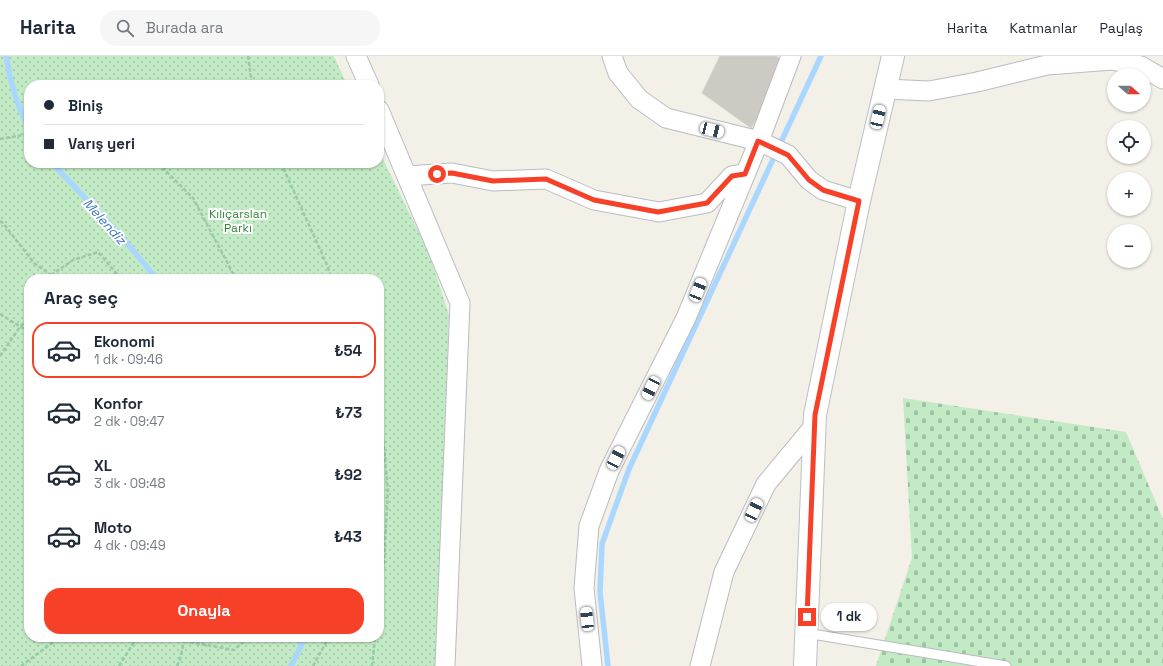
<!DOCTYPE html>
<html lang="tr">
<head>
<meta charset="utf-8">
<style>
  body { margin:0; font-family:"Space Grotesk",sans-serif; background:#f6f6f7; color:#1f2937; height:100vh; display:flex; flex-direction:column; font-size:15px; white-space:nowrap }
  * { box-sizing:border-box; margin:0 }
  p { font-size:13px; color:#747a83 }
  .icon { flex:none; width:22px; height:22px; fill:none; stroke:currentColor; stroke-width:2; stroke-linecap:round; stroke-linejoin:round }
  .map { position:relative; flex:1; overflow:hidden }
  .side { position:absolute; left:24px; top:218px; width:360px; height:368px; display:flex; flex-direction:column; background:#fff; border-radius:16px; box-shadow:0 1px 3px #0004 }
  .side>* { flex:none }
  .guide { position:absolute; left:24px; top:24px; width:360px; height:88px; border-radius:16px; box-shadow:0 1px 3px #0004; display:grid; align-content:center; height:88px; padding:0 20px; background:#fff }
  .needle { width:26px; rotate:110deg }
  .buttons { position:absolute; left:1107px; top:12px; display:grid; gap:8px }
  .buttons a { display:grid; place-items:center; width:44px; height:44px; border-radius:50%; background:#fff; box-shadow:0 1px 3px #0004; font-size:20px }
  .end { position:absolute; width:18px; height:18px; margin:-9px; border:5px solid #f74028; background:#fff; box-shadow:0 0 0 2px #fff }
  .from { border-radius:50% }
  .bubble { position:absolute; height:28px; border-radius:14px; background:#fff; box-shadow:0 1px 3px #0004; font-size:13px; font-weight:700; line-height:28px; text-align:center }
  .car { position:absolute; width:12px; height:24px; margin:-12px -6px; border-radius:5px; box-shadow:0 0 3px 1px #0007; background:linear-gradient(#fff 24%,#345 0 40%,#fff 0 76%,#345 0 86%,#fff 0) }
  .guide b { display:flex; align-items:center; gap:14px; height:38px; font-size:15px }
  .guide b+b { border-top:1px solid #e0e1e3 }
  .guide i { width:10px; height:10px; background:#1f2937 }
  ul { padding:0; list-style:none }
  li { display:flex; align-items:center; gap:12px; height:56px; margin:0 8px 6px; padding:0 12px; border:2px solid transparent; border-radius:16px }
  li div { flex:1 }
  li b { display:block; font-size:15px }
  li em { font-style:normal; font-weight:700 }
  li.current { border-color:#f74028 }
  li>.icon { width:36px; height:36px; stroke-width:1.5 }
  h2 { padding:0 20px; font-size:18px; line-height:48px }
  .button { display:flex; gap:8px; margin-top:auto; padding:8px 20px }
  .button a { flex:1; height:46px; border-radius:16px; background:#f74028; color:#fff; font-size:16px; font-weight:700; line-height:46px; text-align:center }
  header { display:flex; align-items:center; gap:24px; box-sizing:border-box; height:56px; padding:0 20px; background:#fff; border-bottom:1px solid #e0e1e3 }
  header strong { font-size:19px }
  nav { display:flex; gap:22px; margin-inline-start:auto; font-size:14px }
  .search { width:280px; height:36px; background:#f6f6f7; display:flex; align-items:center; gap:10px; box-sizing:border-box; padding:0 14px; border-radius:16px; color:#747a83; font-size:15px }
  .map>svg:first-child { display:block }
  .grass { fill:url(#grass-dots); fill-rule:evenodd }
  .cemetery { fill:url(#cemetery-stones) }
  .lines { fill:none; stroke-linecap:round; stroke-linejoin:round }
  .stream { stroke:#aad7ff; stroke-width:5.5 }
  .building { fill:#cdcac4; stroke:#d7d2c5 }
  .lane-casing { stroke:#b9bcc1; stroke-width:11 }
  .street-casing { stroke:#b9bcc1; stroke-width:21 }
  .secondary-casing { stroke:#bcbfc6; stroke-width:24 }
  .path { stroke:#99caaa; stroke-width:2.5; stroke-dasharray:4 2; stroke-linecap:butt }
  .lane { stroke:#fff; stroke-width:9 }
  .street { stroke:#fff; stroke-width:19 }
  .secondary { stroke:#fff; stroke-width:22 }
  .route { stroke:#f74028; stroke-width:5 }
  .labels { text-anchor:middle; stroke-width:4; stroke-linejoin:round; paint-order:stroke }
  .park-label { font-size:12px; fill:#2f8736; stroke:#fff }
  .water-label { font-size:13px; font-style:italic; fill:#3c75bb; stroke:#fff }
</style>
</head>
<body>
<header>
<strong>Harita</strong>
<div class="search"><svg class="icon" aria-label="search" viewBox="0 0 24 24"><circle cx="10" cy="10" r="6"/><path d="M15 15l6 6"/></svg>Burada ara</div>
<nav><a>Harita</a><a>Katmanlar</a><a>Paylaş</a></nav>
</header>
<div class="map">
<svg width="1163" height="610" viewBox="0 0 1163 610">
  <defs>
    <pattern id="grass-dots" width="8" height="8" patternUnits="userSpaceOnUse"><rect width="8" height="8" fill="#c2eac4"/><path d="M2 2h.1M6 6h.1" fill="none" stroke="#a1c1a3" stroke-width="1.8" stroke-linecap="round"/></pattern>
    <pattern id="cemetery-stones" width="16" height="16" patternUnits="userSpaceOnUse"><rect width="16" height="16" fill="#c2eac4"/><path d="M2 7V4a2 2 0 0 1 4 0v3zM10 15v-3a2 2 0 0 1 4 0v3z" fill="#a1c1a3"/></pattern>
  </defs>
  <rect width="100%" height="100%" fill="#f2f0e7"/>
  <path class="grass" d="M0,0H334L347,29H29V107H379V95L429,197L449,259L436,610H0ZM29,223H379V581H29Z"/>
  <path class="cemetery" d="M903,342L1126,376L1163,463V610H876L912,502Z"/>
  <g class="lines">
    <path class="stream" d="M6,0C10,26 17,50 29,73
      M52,107L120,179L157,223
      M291,610L301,590L304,581
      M608,610L600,536L602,488L629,413L821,0"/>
  </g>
  <path class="building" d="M720,0H776L788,8L751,72L702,37Z"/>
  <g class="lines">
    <defs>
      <path id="lane" d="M806,577L1006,610"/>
      <path id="street" d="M356,0L369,29
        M612,0L618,17L639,43L666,62L759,85L788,99L809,124L823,134L859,145
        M885,33L929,35L977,26L1047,9L1112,4L1141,10L1163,23
        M379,54L460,247L445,610
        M407,120L452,117L493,125L546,123L594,144L659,156L707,147L732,120L745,118
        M592,610L584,532L589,470L609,415L686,262L759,85L791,0
        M700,610L724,516L766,428L815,369"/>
      <path id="secondary" d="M805,610L815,359L859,145L893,0"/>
    </defs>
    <use href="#lane" class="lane-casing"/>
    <use href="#street" class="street-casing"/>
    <use href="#secondary" class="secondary-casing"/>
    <path class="path" d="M248,0L252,29
      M339,29L348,27
      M0,83L29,78
      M158,107L193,142L236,223
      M281,107L327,209L332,223
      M0,165L3,167L34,207L51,219L50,223
      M51,219L73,204L98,196L117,218L118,223
      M0,258L29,276
      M0,300L20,271L29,261
      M379,361L382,371L388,434L384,505L379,548
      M184,585L234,594L249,581
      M21,610L52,587L57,581
      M119,610L136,583
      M177,610L180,603L185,581
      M313,610L329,581
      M372,610L375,581"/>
    <use href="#lane" class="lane"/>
    <use href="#street" class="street"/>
    <use href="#secondary" class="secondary"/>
  </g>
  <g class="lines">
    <path class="route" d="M437,118L452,117L493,125L546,123L594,144L658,156L707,147L732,120L745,118L758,85L788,99L809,124L823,134L859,145L815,359L807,561"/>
  </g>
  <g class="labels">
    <g class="park-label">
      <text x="238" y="162">Kılıçarslan<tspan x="238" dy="14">Parkı</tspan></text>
    </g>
    <g class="water-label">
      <text transform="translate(105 165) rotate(48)" y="5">Melendiz</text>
    </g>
  </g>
</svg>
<div class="buttons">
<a><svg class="needle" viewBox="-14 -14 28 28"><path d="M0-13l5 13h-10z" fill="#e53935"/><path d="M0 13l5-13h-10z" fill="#747a83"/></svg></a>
<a><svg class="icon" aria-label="locate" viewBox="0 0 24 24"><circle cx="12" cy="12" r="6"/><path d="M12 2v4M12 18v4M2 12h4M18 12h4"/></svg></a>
<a>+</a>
<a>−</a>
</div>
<i class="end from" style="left:437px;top:118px"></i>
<i class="end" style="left:807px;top:561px"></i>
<div class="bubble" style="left:821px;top:547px;width:56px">1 dk</div>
<i class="car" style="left:878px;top:61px;rotate:13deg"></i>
<i class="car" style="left:712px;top:74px;rotate:104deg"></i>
<i class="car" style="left:698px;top:234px;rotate:22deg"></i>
<i class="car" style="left:651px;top:332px;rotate:207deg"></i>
<i class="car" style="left:616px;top:402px;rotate:27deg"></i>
<i class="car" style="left:754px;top:454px;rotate:25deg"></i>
<i class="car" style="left:587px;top:563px;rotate:354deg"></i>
<div class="guide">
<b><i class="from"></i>Biniş</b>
<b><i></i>Varış yeri</b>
</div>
<section class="side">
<h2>Araç seç</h2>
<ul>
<li class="current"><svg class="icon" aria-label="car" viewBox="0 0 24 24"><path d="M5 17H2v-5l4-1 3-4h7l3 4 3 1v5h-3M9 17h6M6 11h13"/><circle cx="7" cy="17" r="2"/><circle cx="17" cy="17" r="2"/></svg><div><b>Ekonomi</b><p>1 dk · 09:46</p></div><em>₺54</em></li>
<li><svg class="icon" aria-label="car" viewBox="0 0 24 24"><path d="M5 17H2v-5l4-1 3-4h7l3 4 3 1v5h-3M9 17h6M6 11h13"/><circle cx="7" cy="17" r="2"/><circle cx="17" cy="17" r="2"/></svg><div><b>Konfor</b><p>2 dk · 09:47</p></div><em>₺73</em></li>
<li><svg class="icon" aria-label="car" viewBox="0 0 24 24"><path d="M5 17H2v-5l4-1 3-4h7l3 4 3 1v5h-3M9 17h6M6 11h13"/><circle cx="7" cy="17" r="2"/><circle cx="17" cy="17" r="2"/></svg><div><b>XL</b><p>3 dk · 09:48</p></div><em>₺92</em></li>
<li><svg class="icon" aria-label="car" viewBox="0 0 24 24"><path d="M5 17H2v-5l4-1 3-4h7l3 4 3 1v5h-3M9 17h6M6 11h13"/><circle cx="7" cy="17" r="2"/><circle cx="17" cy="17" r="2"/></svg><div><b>Moto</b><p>4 dk · 09:49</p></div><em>₺43</em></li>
</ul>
<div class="button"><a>Onayla</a></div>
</section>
</div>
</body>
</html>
